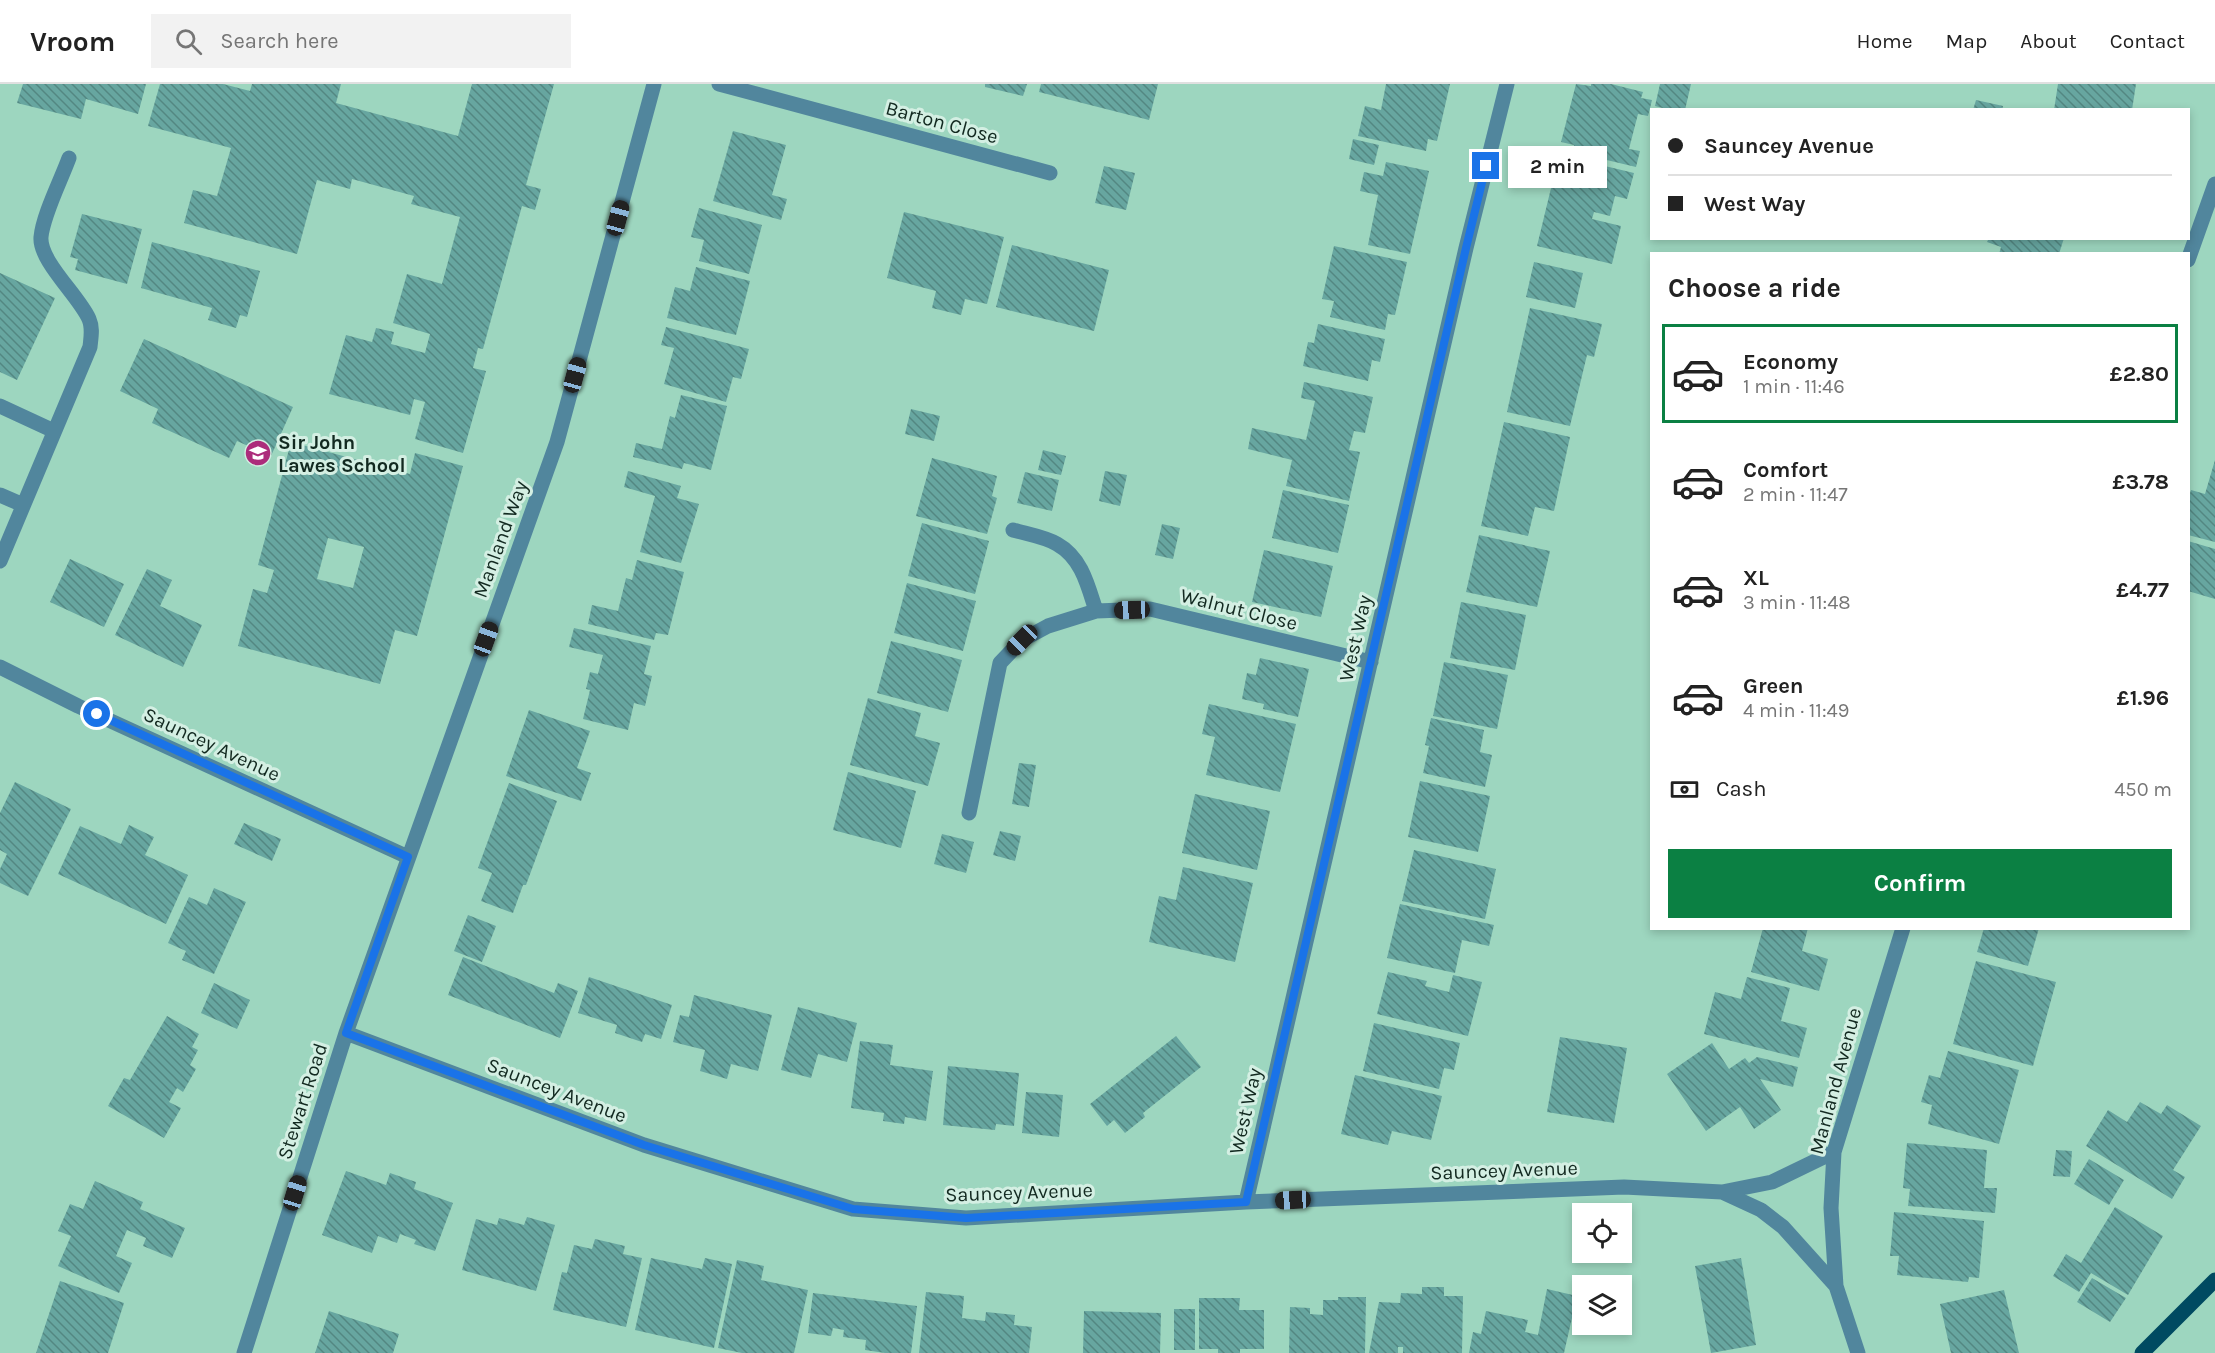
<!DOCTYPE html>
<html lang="en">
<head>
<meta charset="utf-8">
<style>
  body { margin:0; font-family:Karla,sans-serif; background:#f2f2f2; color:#222; height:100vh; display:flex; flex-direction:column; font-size:22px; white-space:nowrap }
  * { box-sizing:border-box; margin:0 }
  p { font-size:20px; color:#767676 }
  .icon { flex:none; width:33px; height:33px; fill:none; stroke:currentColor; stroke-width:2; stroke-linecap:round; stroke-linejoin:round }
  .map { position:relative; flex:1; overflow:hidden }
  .sheet { position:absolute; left:1650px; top:168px; width:540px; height:678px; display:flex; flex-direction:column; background:#fff; border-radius:0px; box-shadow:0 3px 9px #0003 }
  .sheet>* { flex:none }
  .guide { position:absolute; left:1650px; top:24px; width:540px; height:132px; border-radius:0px; box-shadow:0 3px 9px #0003; display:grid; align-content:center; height:132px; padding:0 18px; background:#fff }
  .fabs { position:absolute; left:1572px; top:1119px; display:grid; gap:12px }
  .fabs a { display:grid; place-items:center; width:60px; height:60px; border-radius:0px; background:#fff; box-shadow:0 3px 9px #0003; font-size:30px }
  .end { position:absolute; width:27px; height:27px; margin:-14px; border:8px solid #1a73e8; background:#fff; box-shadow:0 0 0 3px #fff }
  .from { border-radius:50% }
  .bubble { position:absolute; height:42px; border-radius:0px; background:#fff; box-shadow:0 3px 9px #0003; font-size:20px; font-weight:700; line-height:42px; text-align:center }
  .car { position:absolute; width:18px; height:36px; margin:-18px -9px; border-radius:8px; box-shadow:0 0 4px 2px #0007; background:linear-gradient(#222 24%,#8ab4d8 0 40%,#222 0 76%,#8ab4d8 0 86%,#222 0) }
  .guide b { display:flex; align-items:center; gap:21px; height:57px; font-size:22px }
  .guide b+b { border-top:2px solid #e0e0e0 }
  .guide i { width:15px; height:15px; background:#222 }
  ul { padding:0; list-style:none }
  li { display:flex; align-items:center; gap:18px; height:99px; margin:0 12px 9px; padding:0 6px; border:3px solid transparent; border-radius:0px }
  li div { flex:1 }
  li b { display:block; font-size:22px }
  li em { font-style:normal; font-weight:700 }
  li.selected { border-color:#0b8043 }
  li>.icon { width:54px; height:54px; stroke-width:1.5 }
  h2 { padding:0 18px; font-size:27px; line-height:72px }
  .pay { display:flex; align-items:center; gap:15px; height:66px; padding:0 18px; font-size:22px }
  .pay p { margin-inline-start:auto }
  .cta { display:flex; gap:12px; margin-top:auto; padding:12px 18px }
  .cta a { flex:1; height:69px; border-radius:0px; background:#0b8043; color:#fff; font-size:24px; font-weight:700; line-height:69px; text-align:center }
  header { display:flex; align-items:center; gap:36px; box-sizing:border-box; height:84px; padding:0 30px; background:#fff; border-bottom:2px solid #e0e0e0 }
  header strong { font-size:28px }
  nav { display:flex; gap:33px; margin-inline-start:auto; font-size:21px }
  .search { width:420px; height:54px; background:#f2f2f2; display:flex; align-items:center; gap:15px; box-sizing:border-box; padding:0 21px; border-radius:0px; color:#767676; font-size:22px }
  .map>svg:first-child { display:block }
  .building { fill:url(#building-back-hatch); fill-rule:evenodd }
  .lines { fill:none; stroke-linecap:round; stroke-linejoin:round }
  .minor { stroke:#51869d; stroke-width:15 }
  .major { stroke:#004a61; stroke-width:15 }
  .route { stroke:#1a73e8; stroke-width:8 }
  .labels { text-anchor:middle; stroke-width:6; stroke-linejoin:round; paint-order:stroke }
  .street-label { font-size:20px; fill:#122920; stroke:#d4efe3 }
  .poi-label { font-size:20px; font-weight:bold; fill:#122920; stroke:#d4efe3; text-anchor:start }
</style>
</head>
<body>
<header>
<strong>Vroom</strong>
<div class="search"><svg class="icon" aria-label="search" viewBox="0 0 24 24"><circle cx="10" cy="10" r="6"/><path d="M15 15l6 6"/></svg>Search here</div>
<nav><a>Home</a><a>Map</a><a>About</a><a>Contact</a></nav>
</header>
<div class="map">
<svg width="2215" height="1269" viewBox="0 0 2215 1269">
  <defs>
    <pattern id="building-back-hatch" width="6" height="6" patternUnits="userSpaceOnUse" patternTransform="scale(1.5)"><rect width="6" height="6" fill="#67a6a0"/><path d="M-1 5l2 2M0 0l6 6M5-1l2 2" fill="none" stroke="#538782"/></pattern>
  </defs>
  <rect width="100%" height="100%" fill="#9dd6bf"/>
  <path class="building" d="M23,0H146L138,30L86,15L81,35L17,19Z
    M160,0H223L250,7L252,0H341L336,19L458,52L472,0H554L526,101L541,105L535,126L522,122L483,265L478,264L473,284L486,287L463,369L415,355L425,318L414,315L410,331L329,310L346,251L372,258L376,244L394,248L391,260L425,269L430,250L393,239L407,190L442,200L460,133L411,120L414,112L352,95L350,105L317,96L297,170L184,139L193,106L217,112L231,64L148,42Z
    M985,0H1027L1023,12L985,3Z
    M1041,0H1158L1149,36L1039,8Z
    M1386,0H1450L1437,57L1428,55L1426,67L1358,52L1365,22L1381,26Z
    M1576,0L1591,2V0H1611L1643,8L1641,14L1652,16L1648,32L1638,30L1629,65L1640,67L1636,83L1573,68L1574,61L1561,58Z
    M1660,0H1691L1685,26H1670L1655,22Z
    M2058,0H2136L2132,26H2054Z
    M1976,16L2003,22L2002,26H1973Z
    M733,47L786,61L772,111L787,115L781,136L713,117Z
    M1353,55L1379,61L1374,81L1349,75Z
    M1559,71L1634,89L1627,115L1615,112L1610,132L1594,128L1592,135L1621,142L1612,180L1537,162Z
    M1386,78L1429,87L1410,170L1368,161L1378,111L1360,107L1364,88L1383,92Z
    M1104,82L1135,89L1126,126L1095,119Z
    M699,124L762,141L749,190L699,177L704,156L691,153Z
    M904,128L1004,153L987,220L965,215L961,231L932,224L936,207L887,194Z
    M82,130L142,145L127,200L75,186L78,175L70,173Z
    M1989,154H2064L2059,170H1999L2001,163L1987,158Z
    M152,158L260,187L247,233L240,231L236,244L208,236L212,224L141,204Z
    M1012,161L1109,186L1094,247L996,223Z
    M1334,162L1407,178L1395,231L1388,230L1385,246L1330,233L1334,217L1322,215Z
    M1534,178L1583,189L1575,224L1526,213Z
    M696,183L750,197L736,251L667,234L675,203L690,207Z
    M0,189L55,214L17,296L0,288Z
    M1530,224L1602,240L1594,273L1587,271L1570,342L1507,328Z
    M1318,240L1385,255L1380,278L1372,276L1368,297L1303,282L1308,258L1314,259Z
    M666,243L749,265L741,295L733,293L726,318L664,300L674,264L661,261Z
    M144,255L293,323L271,372L237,357L229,374L152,339L158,325L120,307Z
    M1304,298L1373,313L1365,349L1354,347L1349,366L1360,368L1349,417L1286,402L1292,376L1248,365L1252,344L1306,356L1315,317L1301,314Z
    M681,311L727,322L711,386L684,379L682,385L633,373L636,359L662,365L670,332L675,334Z
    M911,325L940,332L934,357L905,350Z
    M1504,338L1570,353L1554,427L1535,423L1528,452L1481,442Z
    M291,358L410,390L415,369L463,382L417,552L395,546L380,600L238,562L253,505L267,509L274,486L258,481ZM328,454L364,463L353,504L317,495Z
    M1043,366L1066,372L1061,391L1038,386Z
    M932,374L997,392L992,412L997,414L987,450L916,432Z
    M2215,376V458L2188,451V416L2191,406L2205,410Z
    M628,387L681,402L677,414L699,420L681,479L640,468L655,412L624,403Z
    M1105,387L1127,391L1120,422L1099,417Z
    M1025,388L1059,396L1052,427L1017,419Z
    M1283,406L1349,421L1338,469L1272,454Z
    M922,439L989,457L975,510L908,492Z
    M1162,440L1180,444L1173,475L1155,471Z
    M1479,451L1550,467L1537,523L1466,508Z
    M2188,457L2215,465V515L2188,507Z
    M1264,466L1333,482L1321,533L1252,518Z
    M70,475L124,500L104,543L50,518Z
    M637,476L684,488L668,551L656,549L654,556L588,540L592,521L618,527L626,494L632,496Z
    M147,485L172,496L160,522L202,541L183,583L115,551Z
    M907,499L976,517L963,567L894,549Z
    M1461,518L1526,531L1515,586L1450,574Z
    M574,544L651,562L644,590L652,592L645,622L634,619L628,646L583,635L590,606L586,605L590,588L598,590L603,571L569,563Z
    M891,557L962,576L948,628L877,609Z
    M1260,574L1309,585L1298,633L1263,625L1264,620L1242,615L1247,589L1256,591Z
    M1444,578L1508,591L1497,645L1433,632Z
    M868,614L921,629L915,652L940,659L928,702L850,681Z
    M1209,620L1296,640L1280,708L1206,691L1215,653L1202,650Z
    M529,626L590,647L577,684L591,689L581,717L506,692Z
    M1431,634L1484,646L1480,668L1492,671L1485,703L1423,689L1429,662L1425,661Z
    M1019,679L1036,681L1029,723L1012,720Z
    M848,688L916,707L901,764L833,746Z
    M1420,697L1490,712L1478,768L1408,753Z
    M15,698L71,725L28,812L0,799V785L7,770L0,766V729Z
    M509,699L557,717L526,801H523L513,829L481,817L492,789L478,784Z
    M1195,710L1270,727L1257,786L1182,769Z
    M244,739L281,755L272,777L234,760Z
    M129,741L154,753L145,771L188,791L166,840L58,790L80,742L121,760Z
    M1000,747L1021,752L1015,777L993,771Z
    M942,750L974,758L966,789L934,780Z
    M1414,766L1496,785L1485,835L1402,817Z
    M1183,783L1253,799L1235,878L1149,858L1159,812L1176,816Z
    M214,804L246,818L214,890L182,876L186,867L168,859L189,813L207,821Z
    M1400,820L1494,841L1489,862L1462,856L1455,889L1387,874Z
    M468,831L496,842L482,878L454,867Z
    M1763,844H1808L1802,867L1828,875L1819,907L1751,888Z
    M1984,844H2039L2028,882L1977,868Z
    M463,873L554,909L558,899L578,907L560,954L448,911Z
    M1976,877L2056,898L2033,982L1953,960Z
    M1388,888L1427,897L1425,902L1449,908L1453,891L1482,898L1468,952L1377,930Z
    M589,893L672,921L661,955L645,950L642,958L615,949L617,941L578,929Z
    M1747,893L1790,904L1781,937L1807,944L1799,974L1704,950L1715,908L1741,915Z
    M214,899L250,916L237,945L201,929Z
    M694,911L772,931L758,987L731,980L727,995L700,987L705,966L673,958L680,931L689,933Z
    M798,923L857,939L847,978L818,970L811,994L781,986Z
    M167,932L199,950L192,963L198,966L190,981L196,985L183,1008L177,1004L169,1018L181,1024L164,1054L108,1022L124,994L130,996Z
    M1374,939L1460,959L1454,986L1444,984L1439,1005L1363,987Z
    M1176,952L1201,983L1143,1029L1145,1033L1125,1049L1114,1036L1107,1042L1090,1020Z
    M1560,953L1627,964L1614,1039L1547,1028Z
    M860,957L893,961L890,981L933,987L926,1037L905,1033L904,1040L883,1037L884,1029L851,1024Z
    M1712,959L1729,985L1745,974L1749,979L1757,973L1798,983L1793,1003L1760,995L1781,1026L1754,1045L1740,1023L1706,1047L1667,990Z
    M1948,967L2019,986L1999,1060L1928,1040L1932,1021L1921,1018L1929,991L1940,994Z
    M948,982L1019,989L1014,1042L996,1040L995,1046L943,1041Z
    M1355,991L1442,1012L1431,1056L1392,1047L1388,1061L1341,1050Z
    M1026,1008L1063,1011L1059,1053L1022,1049Z
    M2140,1018L2161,1030L2167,1021L2201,1042L2173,1086L2185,1093L2172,1115L2086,1062L2108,1026L2127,1038Z
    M1907,1059L1987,1066L1984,1104H1997L1995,1129L1908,1122L1910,1105L1903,1104Z
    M2056,1066L2072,1067L2070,1093L2053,1092Z
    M2089,1075L2124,1096L2109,1121L2074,1100Z
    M346,1087L386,1101L390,1089L416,1098L414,1105L453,1119L435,1167L414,1160L416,1156L400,1150L397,1159L378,1152L372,1169L322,1151Z
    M95,1097L143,1118L140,1125L185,1144L172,1174L143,1162L146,1154L127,1146L116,1172L132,1179L119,1209L58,1182L71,1152L58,1147L70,1120L83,1125Z
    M2115,1123L2163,1152L2128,1211L2091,1189L2079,1208L2053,1192L2066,1170L2081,1179Z
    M1894,1128L1984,1137L1979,1194L1969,1193L1968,1198L1897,1191L1899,1172H1890Z
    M527,1133L555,1141L536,1207L462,1186L476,1135L497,1141L499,1134L524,1141Z
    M595,1155L625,1162L623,1170L642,1174L626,1243L553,1226L562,1188L567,1189L574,1161L592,1165Z
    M651,1174L702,1185L705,1174L732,1180L714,1264L635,1246Z
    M1741,1174L1756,1261L1711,1269L1695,1182Z
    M737,1176L764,1182L761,1196L808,1206L794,1269H742L718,1264Z
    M2092,1194L2126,1214L2110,1238L2077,1218Z
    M60,1197L124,1219L108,1269H36Z
    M1422,1203H1444V1212H1463L1462,1269H1403V1263H1398V1269H1369L1379,1218L1400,1219L1401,1209L1422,1210Z
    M1547,1205L1577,1212L1564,1269H1469L1473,1248L1481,1250L1486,1227L1528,1236L1525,1248L1538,1251Z
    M2004,1206L2019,1269H1951L1940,1220Z
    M926,1208L964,1212L962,1234L985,1237L986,1228L1015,1231L1014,1241L1032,1243L1029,1269H919Z
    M813,1209L917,1222L911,1269H885L865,1266L866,1256L843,1253L844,1246L833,1244L831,1252L808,1249Z
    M1338,1213H1366L1365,1269H1289L1290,1223L1310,1224V1230L1323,1231V1216H1338Z
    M1199,1214H1240L1239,1226H1264V1265H1240V1269H1218V1265H1199Z
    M1174,1225H1195V1266H1174Z
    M329,1227L399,1250L393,1269H315Z
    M1084,1227L1161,1229L1160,1269H1083Z"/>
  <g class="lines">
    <path class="minor" d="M719,0L1050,89
      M2188,176L2215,100
      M0,322L54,347
      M0,411L23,421
      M1013,446C1027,450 1045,453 1057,460C1082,474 1088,502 1096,527
      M0,477L90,263C91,253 93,244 89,235C79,212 39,177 41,153C43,131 61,96 69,74
      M0,583L78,622L408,773
      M969,729L1000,579L1022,556L1048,542L1096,527L1150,525L1371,578
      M346,949L644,1061L853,1125L966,1134L1246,1118L1624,1103L1722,1108L1761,1126L1783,1143L1836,1202
      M1722,1108L1772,1098L1834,1068
      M1246,1118L1466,164L1507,0
      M244,1269L346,949L557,358L654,0
      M1858,1269L1836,1202L1831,1124L1834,1068L1903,844"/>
    <path class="major" d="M2142,1269L2215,1196"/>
  </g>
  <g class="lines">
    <path class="route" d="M97,630L408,773L346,949L644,1061L853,1125L966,1134L1246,1118L1466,164L1486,82"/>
  </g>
  <defs>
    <symbol id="school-disc" viewBox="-11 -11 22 22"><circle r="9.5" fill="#ac2c7b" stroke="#d4efe3"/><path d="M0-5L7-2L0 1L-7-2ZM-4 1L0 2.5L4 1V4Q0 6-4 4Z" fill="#fff"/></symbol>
  </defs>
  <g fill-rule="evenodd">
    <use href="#school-disc" x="243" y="354" width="30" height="30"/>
  </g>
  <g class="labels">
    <g class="street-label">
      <text transform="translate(942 38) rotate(15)" y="7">Barton Close</text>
      <text transform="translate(500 455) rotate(-70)" y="7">Manland Way</text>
      <text transform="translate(1239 525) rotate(14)" y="7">Walnut Close</text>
      <text transform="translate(1355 554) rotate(-77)" y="7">West Way</text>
      <text transform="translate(212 660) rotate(25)" y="7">Sauncey Avenue</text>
      <text transform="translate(1835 997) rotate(-75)" y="7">Manland Avenue</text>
      <text transform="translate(557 1006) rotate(21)" y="7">Sauncey Avenue</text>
      <text transform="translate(302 1017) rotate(-72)" y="7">Stewart Road</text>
      <text transform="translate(1245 1027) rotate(-77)" y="7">West Way</text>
      <text transform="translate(1504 1086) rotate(-2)" y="7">Sauncey Avenue</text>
      <text transform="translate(1019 1108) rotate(-2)" y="7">Sauncey Avenue</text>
    </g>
    <g class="poi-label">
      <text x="278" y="365">Sir John<tspan x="278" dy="23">Lawes School</tspan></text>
    </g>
  </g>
</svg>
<div class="fabs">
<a><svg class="icon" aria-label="locate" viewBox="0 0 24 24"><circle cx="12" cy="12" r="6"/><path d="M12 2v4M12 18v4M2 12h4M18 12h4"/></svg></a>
<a><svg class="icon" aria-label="layers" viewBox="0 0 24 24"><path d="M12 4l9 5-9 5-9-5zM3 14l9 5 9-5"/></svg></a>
</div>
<i class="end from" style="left:97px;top:630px"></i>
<i class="end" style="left:1486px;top:82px"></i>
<div class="bubble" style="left:1508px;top:62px;width:99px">2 min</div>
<i class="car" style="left:618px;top:134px;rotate:15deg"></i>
<i class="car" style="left:575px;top:291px;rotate:15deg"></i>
<i class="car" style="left:1132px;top:526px;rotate:268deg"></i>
<i class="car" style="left:486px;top:555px;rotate:20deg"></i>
<i class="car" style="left:1022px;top:556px;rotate:225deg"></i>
<i class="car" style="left:295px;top:1109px;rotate:17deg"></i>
<i class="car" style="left:1293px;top:1116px;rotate:267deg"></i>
<div class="guide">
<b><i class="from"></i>Sauncey Avenue</b>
<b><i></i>West Way</b>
</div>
<section class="sheet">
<h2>Choose a ride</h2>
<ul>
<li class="selected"><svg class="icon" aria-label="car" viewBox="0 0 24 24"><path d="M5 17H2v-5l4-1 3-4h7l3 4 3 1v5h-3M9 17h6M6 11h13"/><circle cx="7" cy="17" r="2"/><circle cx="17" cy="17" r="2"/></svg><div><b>Economy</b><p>1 min · 11:46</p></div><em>£2.80</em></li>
<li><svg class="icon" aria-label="car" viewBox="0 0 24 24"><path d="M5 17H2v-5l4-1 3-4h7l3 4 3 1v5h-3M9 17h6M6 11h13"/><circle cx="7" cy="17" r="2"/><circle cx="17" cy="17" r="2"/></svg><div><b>Comfort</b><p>2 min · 11:47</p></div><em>£3.78</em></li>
<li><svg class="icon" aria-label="car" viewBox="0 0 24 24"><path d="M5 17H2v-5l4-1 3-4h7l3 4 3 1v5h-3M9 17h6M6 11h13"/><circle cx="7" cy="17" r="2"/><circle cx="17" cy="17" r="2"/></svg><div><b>XL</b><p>3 min · 11:48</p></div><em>£4.77</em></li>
<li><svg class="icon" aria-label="car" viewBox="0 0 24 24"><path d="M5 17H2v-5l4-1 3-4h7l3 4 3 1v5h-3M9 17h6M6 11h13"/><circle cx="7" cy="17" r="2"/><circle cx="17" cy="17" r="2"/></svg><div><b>Green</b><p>4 min · 11:49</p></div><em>£1.96</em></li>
</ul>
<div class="pay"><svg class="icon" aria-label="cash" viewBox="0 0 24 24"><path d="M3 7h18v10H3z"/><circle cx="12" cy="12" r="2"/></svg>Cash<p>450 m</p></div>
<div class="cta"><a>Confirm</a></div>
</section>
</div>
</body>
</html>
